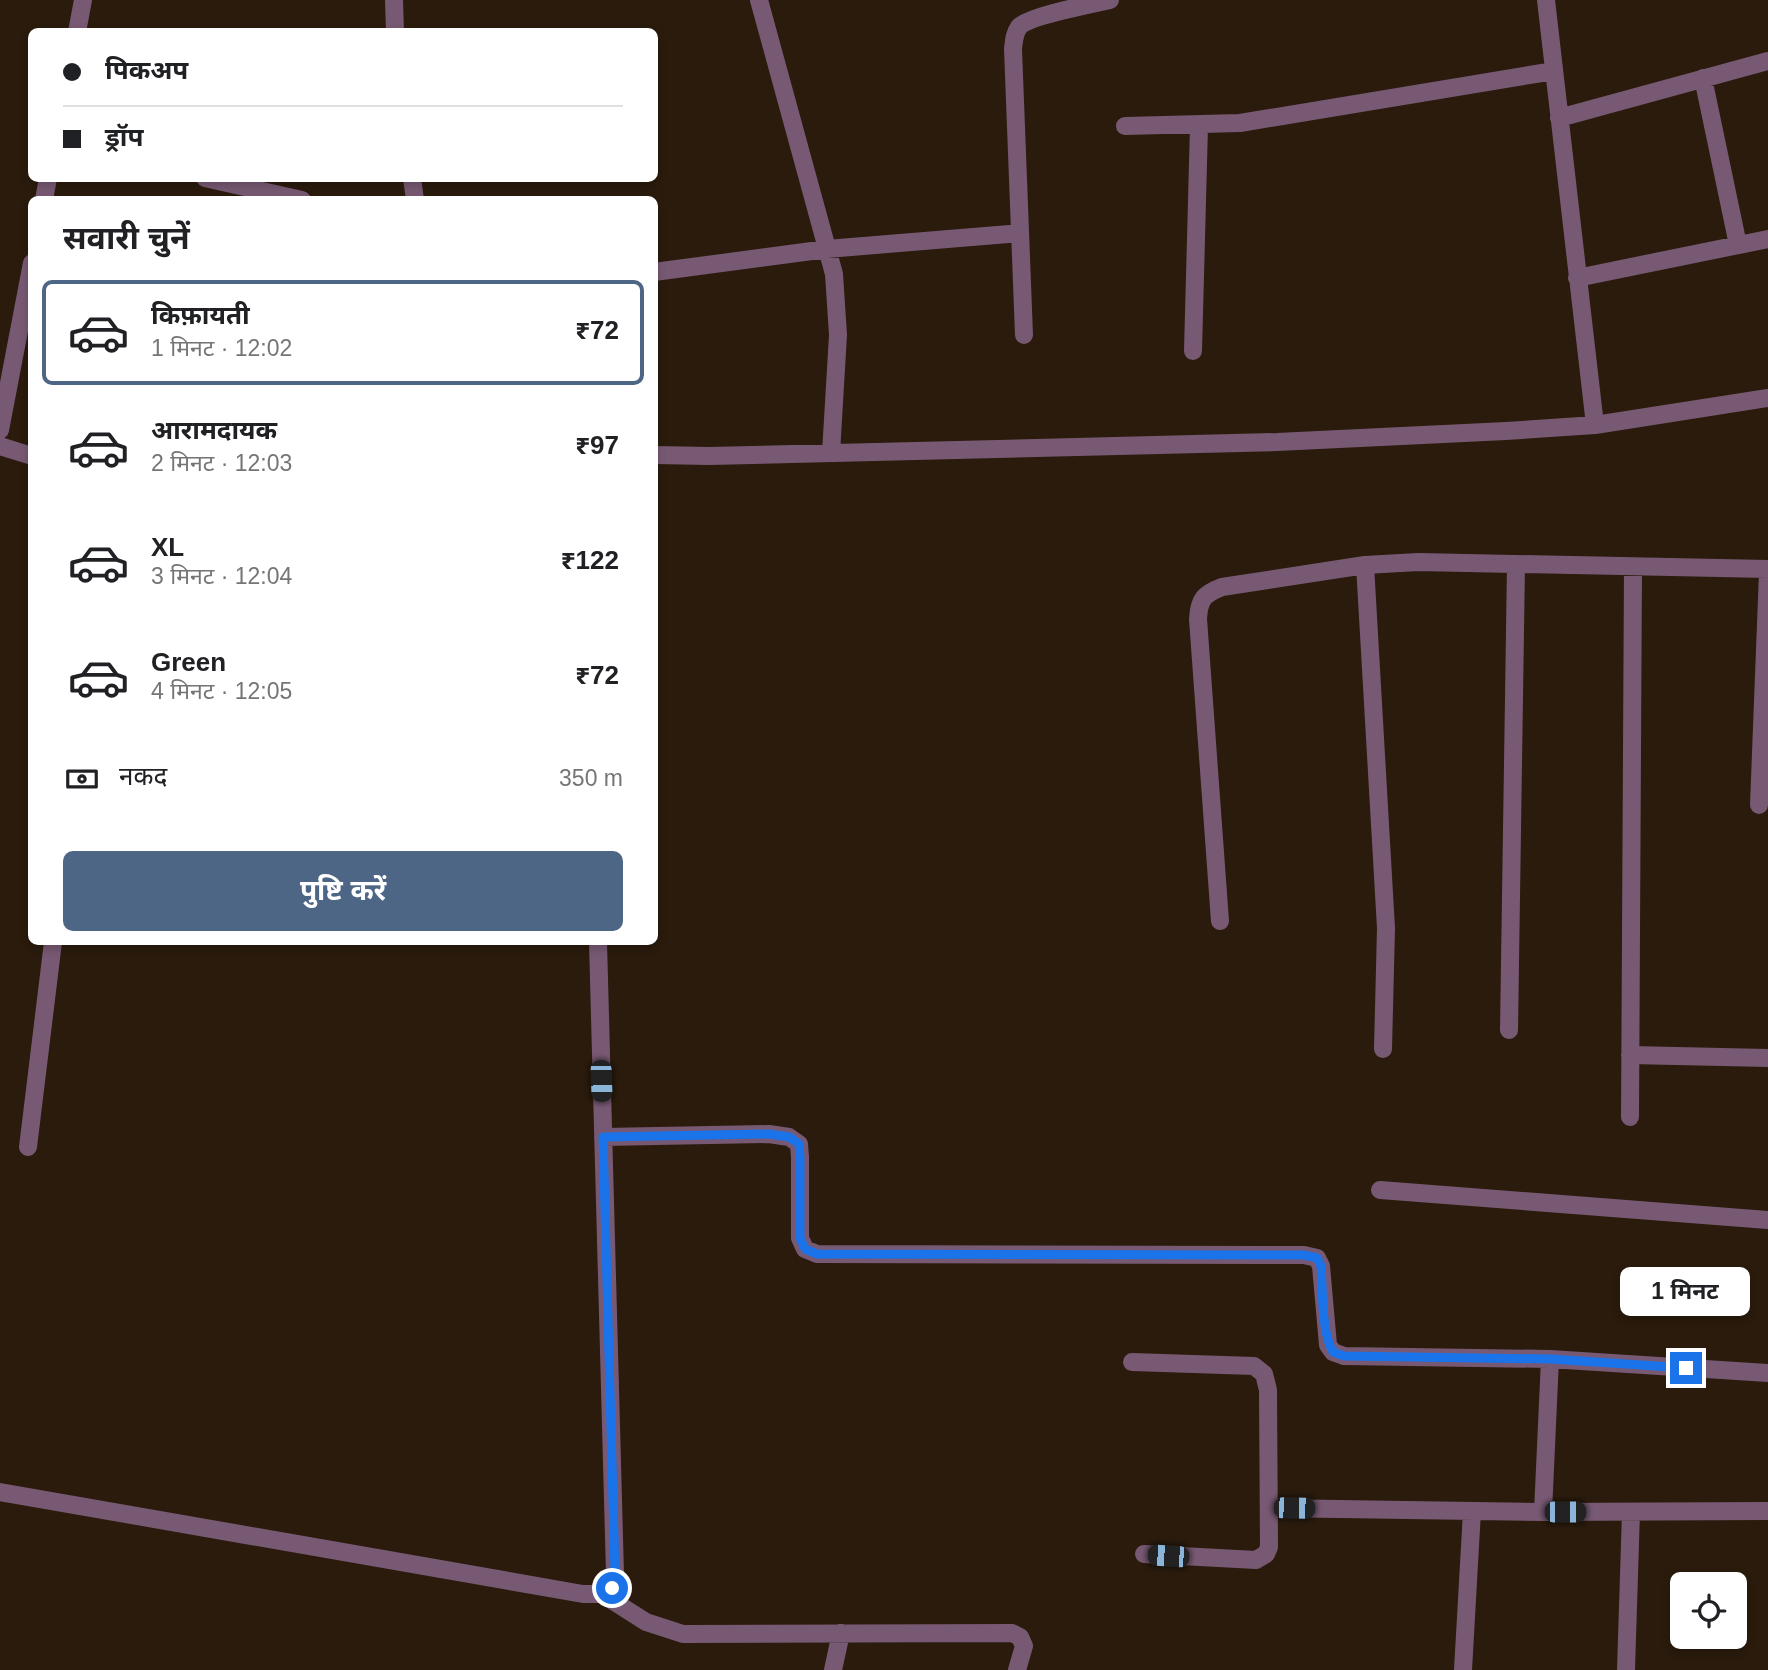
<!DOCTYPE html>
<html lang="hi">
<head>
<meta charset="utf-8">
<style>
  body { margin:0; font-family:Helvetica,"Noto Sans Devanagari",sans-serif; background:#f6f6f6; color:#202124; height:100vh; display:flex; flex-direction:column; font-size:26px; white-space:nowrap }
  * { box-sizing:border-box; margin:0 }
  p { font-size:23px; color:#757577 }
  .icon { flex:none; width:38px; height:38px; fill:none; stroke:currentColor; stroke-width:2; stroke-linecap:round; stroke-linejoin:round }
  .map { position:relative; flex:1; overflow:hidden }
  .panel { position:absolute; left:28px; top:196px; width:630px; height:749px; display:flex; flex-direction:column; background:#fff; border-radius:10px; box-shadow:0 4px 10px #0003 }
  .panel>* { flex:none }
  .top-card { position:absolute; left:28px; top:28px; width:630px; height:154px; border-radius:10px; box-shadow:0 4px 10px #0003; display:grid; align-content:center; height:154px; padding:0 35px; background:#fff }
  .controls { position:absolute; left:1670px; top:1572px; display:grid; gap:14px }
  .controls a { display:grid; place-items:center; width:77px; height:77px; border-radius:10px; background:#fff; box-shadow:0 4px 10px #0003; font-size:35px }
  .end { position:absolute; width:32px; height:32px; margin:-16px; border:9px solid #1a73e8; background:#fff; box-shadow:0 0 0 4px #fff }
  .from { border-radius:50% }
  .bubble { position:absolute; height:49px; border-radius:10px; background:#fff; box-shadow:0 4px 10px #0003; font-size:23px; font-weight:700; line-height:49px; text-align:center }
  .car { position:absolute; width:21px; height:42px; margin:-21px -10px; border-radius:9px; box-shadow:0 0 5px 2px #0007; background:linear-gradient(#222 24%,#8ab4d8 0 40%,#222 0 76%,#8ab4d8 0 86%,#222 0) }
  .top-card b { display:flex; align-items:center; gap:24px; height:66px; font-size:26px }
  .top-card b+b { border-top:2px solid #e0e0e0 }
  .top-card i { width:18px; height:18px; background:#202124 }
  ul { padding:0; list-style:none }
  li { display:flex; align-items:center; gap:21px; height:105px; margin:0 14px 10px; padding:0 21px; border:4px solid transparent; border-radius:10px }
  li div { flex:1 }
  li b { display:block; font-size:26px }
  li em { font-style:normal; font-weight:700 }
  li.current { border-color:#4e6685 }
  li>.icon { width:63px; height:63px; stroke-width:1.5 }
  h2 { padding:0 35px; font-size:32px; line-height:84px }
  .pay { display:flex; align-items:center; gap:18px; height:77px; padding:0 35px; font-size:26px }
  .pay p { margin-inline-start:auto }
  .action { display:flex; gap:14px; margin-top:auto; padding:14px 35px }
  .action a { flex:1; height:80px; border-radius:10px; background:#4e6685; color:#fff; font-size:28px; font-weight:700; line-height:80px; text-align:center }
  .map>svg:first-child { display:block }
  .lines { fill:none; stroke-linecap:round; stroke-linejoin:round }
  .minor { stroke:#785973; stroke-width:18 }
  .route { stroke:#1a73e8; stroke-width:9 }
</style>
</head>
<body>
<div class="map">
<svg width="1768" height="1670" viewBox="0 0 1768 1670">
  <rect width="100%" height="100%" fill="#2a1b0c"/>
  <g class="lines">
    <path class="minor" d="M394,0L395,32
      M759,0L834,274L838,335L831,453
      M1546,0L1595,425
      M77,32L83,0
      M1703,78L1738,245
      M1559,118L1768,61
      M1125,126L1240,123L1554,71
      M205,178L302,200
      M412,178L415,200
      M44,200L48,178
      M654,272L827,249L1020,233
      M1577,278L1768,239
      M1024,335L1013,49C1014,41 1014,34 1019,27C1028,16 1093,4 1110,0
      M1193,351L1199,126
      M0,430L32,263
      M0,446L32,456
      M654,455L709,456L1277,442L1506,431L1595,425L1768,398
      M1365,565L1386,928L1383,1049
      M1759,805L1768,572
      M1220,921L1198,619C1199,599 1204,594 1222,587L1365,565L1418,562L1768,569
      M1509,1030L1516,564
      M1630,1055L1768,1058
      M1630,1117L1633,567
      M603,1137L769,1134L789,1137L799,1144L800,1157V1238L805,1249L817,1254L1304,1255L1317,1258L1321,1266L1328,1345L1333,1352L1344,1356L1550,1359L1768,1373
      M28,1147L53,942
      M1380,1190L1768,1220
      M1132,1362L1254,1366L1264,1374L1268,1390L1269,1547L1266,1554L1256,1560L1144,1554
      M0,1492L583,1594H602L612,1589L615,1574L598,942
      M1269,1508L1543,1512L1768,1511
      M1543,1512L1550,1359
      M602,1594L646,1622L683,1634L1012,1633L1020,1637L1024,1646L1017,1670
      M833,1670L841,1633
      M1463,1670L1472,1511
      M1626,1670L1631,1512"/>
  </g>
  <g class="lines">
    <path class="route" d="M612,1588L615,1574L603,1137L769,1134L789,1137L799,1144L800,1157V1238L805,1249L817,1254L1304,1255L1317,1258L1321,1266C1323,1291 1321,1331 1333,1352L1344,1356L1550,1359L1686,1368"/>
  </g>
</svg>
<div class="controls">
<a><svg class="icon" aria-label="locate" viewBox="0 0 24 24"><circle cx="12" cy="12" r="6"/><path d="M12 2v4M12 18v4M2 12h4M18 12h4"/></svg></a>
</div>
<i class="end from" style="left:612px;top:1588px"></i>
<i class="end" style="left:1686px;top:1368px"></i>
<div class="bubble" style="left:1620px;top:1267px;width:130px">1 मिनट</div>
<i class="car" style="left:601px;top:1081px;rotate:178deg"></i>
<i class="car" style="left:1294px;top:1508px;rotate:91deg"></i>
<i class="car" style="left:1565px;top:1512px;rotate:90deg"></i>
<i class="car" style="left:1168px;top:1556px;rotate:274deg"></i>
<div class="top-card">
<b><i class="from"></i>पिकअप</b>
<b><i></i>ड्रॉप</b>
</div>
<section class="panel">
<h2>सवारी चुनें</h2>
<ul>
<li class="current"><svg class="icon" aria-label="car" viewBox="0 0 24 24"><path d="M5 17H2v-5l4-1 3-4h7l3 4 3 1v5h-3M9 17h6M6 11h13"/><circle cx="7" cy="17" r="2"/><circle cx="17" cy="17" r="2"/></svg><div><b>किफ़ायती</b><p>1 मिनट · 12:02</p></div><em>₹72</em></li>
<li><svg class="icon" aria-label="car" viewBox="0 0 24 24"><path d="M5 17H2v-5l4-1 3-4h7l3 4 3 1v5h-3M9 17h6M6 11h13"/><circle cx="7" cy="17" r="2"/><circle cx="17" cy="17" r="2"/></svg><div><b>आरामदायक</b><p>2 मिनट · 12:03</p></div><em>₹97</em></li>
<li><svg class="icon" aria-label="car" viewBox="0 0 24 24"><path d="M5 17H2v-5l4-1 3-4h7l3 4 3 1v5h-3M9 17h6M6 11h13"/><circle cx="7" cy="17" r="2"/><circle cx="17" cy="17" r="2"/></svg><div><b>XL</b><p>3 मिनट · 12:04</p></div><em>₹122</em></li>
<li><svg class="icon" aria-label="car" viewBox="0 0 24 24"><path d="M5 17H2v-5l4-1 3-4h7l3 4 3 1v5h-3M9 17h6M6 11h13"/><circle cx="7" cy="17" r="2"/><circle cx="17" cy="17" r="2"/></svg><div><b>Green</b><p>4 मिनट · 12:05</p></div><em>₹72</em></li>
</ul>
<div class="pay"><svg class="icon" aria-label="cash" viewBox="0 0 24 24"><path d="M3 7h18v10H3z"/><circle cx="12" cy="12" r="2"/></svg>नकद<p>350 m</p></div>
<div class="action"><a>पुष्टि करें</a></div>
</section>
</div>
</body>
</html>
